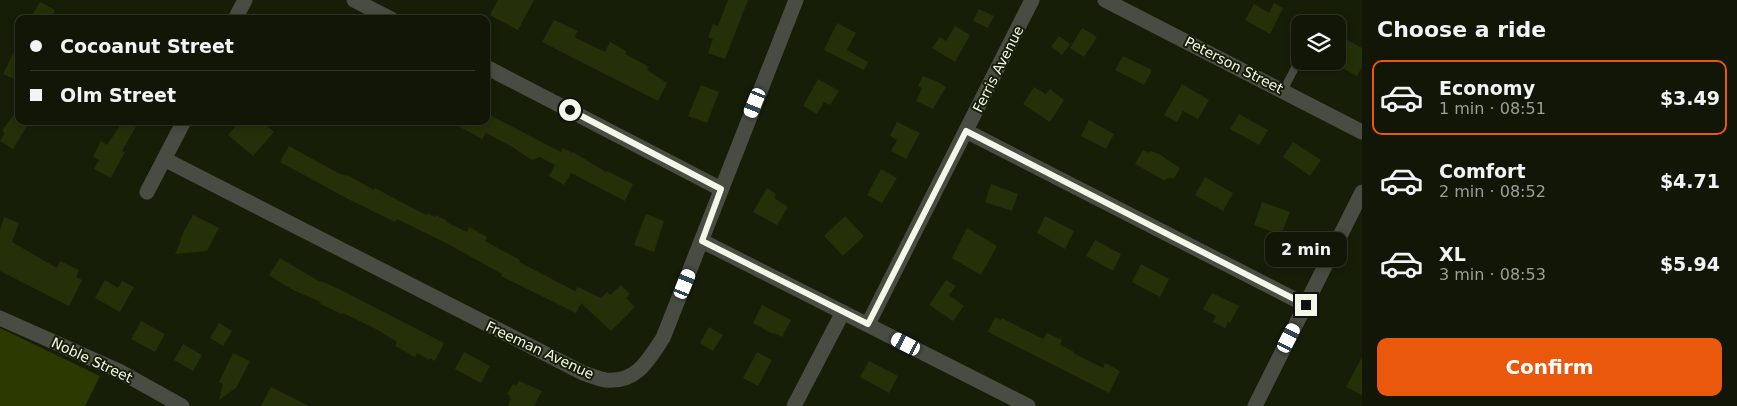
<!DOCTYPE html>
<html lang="en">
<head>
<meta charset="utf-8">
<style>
  body { margin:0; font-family:"DejaVu Sans",sans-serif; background:#1a1f10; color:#f1f3f6; height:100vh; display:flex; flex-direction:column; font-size:19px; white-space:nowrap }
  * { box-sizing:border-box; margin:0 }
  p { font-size:16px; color:#9c9f9b }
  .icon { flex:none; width:28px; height:28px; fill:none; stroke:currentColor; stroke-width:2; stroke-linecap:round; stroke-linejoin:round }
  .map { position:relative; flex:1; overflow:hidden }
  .drawer { display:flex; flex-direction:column; background:#111606; width:375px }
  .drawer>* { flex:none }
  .hud { position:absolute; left:15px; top:15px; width:475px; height:110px; border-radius:10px; box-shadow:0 2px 8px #0003,0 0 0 1px #303528; display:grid; align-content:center; height:110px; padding:0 15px; background:#111606 }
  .buttons { position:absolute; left:1291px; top:15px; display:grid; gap:10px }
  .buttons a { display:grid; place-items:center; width:55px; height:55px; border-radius:10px; background:#111606; box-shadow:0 2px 8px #0003,0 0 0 1px #303528; font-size:25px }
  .end { position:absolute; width:22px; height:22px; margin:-11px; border:6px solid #f1f7e9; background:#111; box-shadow:0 0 0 2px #111 }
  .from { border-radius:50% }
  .bubble { position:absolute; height:35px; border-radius:10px; background:#111606; box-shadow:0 2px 8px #0003,0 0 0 1px #303528; font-size:16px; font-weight:700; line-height:35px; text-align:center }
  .car { position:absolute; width:15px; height:30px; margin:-15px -8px; border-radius:6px; box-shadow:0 0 4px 1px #0007; background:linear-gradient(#fff 24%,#345 0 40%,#fff 0 76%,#345 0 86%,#fff 0) }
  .hud b { display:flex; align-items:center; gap:18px; height:48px; font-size:19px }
  .hud b+b { border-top:1px solid #303528 }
  .hud i { width:12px; height:12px; background:#f1f3f6 }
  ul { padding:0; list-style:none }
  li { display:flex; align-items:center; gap:15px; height:75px; margin:0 10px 8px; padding:0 5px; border:2px solid transparent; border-radius:10px }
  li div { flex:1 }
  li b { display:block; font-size:19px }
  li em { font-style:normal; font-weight:700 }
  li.active { border-color:#ea580c }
  li>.icon { width:45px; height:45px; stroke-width:1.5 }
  h2 { padding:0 15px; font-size:22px; line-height:60px }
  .cta { display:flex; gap:10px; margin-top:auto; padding:10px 15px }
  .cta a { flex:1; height:58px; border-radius:10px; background:#ea580c; color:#fff; font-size:20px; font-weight:700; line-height:58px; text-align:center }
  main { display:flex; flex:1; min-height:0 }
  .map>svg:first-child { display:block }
  .green { fill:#2b3a01 }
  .building { fill:#243008 }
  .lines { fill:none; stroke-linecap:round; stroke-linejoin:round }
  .lane { stroke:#484c42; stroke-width:8 }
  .street { stroke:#484c42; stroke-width:15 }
  .route { stroke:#f1f7e9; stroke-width:6 }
  .labels { text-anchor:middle; stroke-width:4; stroke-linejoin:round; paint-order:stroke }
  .street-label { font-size:14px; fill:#f1f7e9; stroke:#171e08 }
</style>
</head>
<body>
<main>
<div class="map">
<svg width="1362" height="406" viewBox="0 0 1362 406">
  <rect width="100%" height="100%" fill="#171e08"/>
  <path class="green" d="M0,328L100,376L85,406H0Z"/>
  <path class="building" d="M498,0H534L518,30L490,15Z
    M728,0H748L725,59L708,53L713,39L708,37L713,24L718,26Z
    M40,2L55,10L51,19H30Z
    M1274,3L1283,8L1270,34L1245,20L1254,4L1269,13Z
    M979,9L994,16L988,28L973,21Z
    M554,20L578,31L575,36L576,38L605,52L610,42L626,51L625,54L649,67L647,70L667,83L658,101L542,42Z
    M837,23L856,33L847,50L868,62L864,70L824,50Z
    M955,26L970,35L955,62L932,48L940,37L946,41Z
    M1082,28L1097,37L1084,57L1070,48Z
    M1338,35L1362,48V67L1357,76L1338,66Z
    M1059,36L1070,44L1062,55L1051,47Z
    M19,42V81L3,74Z
    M1123,56L1152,70L1144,85L1115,70Z
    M923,76L936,81L946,87L933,109L916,101L922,88L918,86Z
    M818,79L839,91L830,105L824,102L817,114L803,106Z
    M1182,84L1209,100L1198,119L1183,111L1177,122L1164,115Z
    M701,85L719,92L707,123L688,116Z
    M1034,87L1046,94L1050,89L1064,100L1050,122L1023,104Z
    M19,107V121H30L13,149L0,141L5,133L2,131Z
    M486,113L561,152L563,148L572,153L573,152L606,172L607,171L633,184L625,201L571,173L564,185L549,176L555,165L540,157L532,160L511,146L486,133L482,139L449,121H486Z
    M1239,114L1268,130L1259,145L1230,129Z
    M1089,120L1114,134L1106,149L1081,136Z
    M123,121H139L122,151L125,152L111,178L94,169L99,160L93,157L101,141L107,145Z
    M240,121L247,126L251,123L254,125L258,121H262L274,132L253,156L228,135Z
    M897,122L920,133L906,159L891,151L897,140L890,136Z
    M1293,142L1321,160L1310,176L1283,157Z
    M289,146L338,173L346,176L347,175L374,190L375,188L420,212L427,215L428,213L435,217L436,215L447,221L446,222L467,232L469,227L487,237L485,241L520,260L519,262L575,291L578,287L601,298L607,292L610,295L621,285L630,294L626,298L635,307L611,331L581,303L576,313L501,276L502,274L448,244L397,219L395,222L348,199L280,162Z
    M1143,150L1149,153L1150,151L1159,154L1180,168L1174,179L1170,177L1169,179L1167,178L1165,181L1135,164Z
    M881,169L897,178L882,203L867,195Z
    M1205,177L1233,193L1223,211L1195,195Z
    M991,184L1018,194L1012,211L985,202Z
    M767,188L776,194L774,198L788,207L777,225L753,212Z
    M1262,202L1290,212L1281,235L1254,225Z
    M646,214L664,221L654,252L634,245Z
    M193,215L219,228L207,251L175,254L181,241L180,240L184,231Z
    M845,216L864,236L843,256L824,236Z
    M1045,216L1074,231L1065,249L1037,233Z
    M4,217L19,223L12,242L57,268L60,261L79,270L76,277L82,280L69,306L0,271V230Z
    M967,228L997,246L981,275L952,258Z
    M1095,240L1121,254L1113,271L1086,256Z
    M280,258L320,282L321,281L339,289L444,343L435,361L430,358L429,360L417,353L415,357L395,346L397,342L376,329L343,313L342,314L320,304L321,302L295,291L278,281L269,275Z
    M1141,264L1169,279L1160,297L1132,282Z
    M105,280L118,288L122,281L134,287L120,312L95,298Z
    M946,280L956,286L949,295L964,306L953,321L929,305Z
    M1212,293L1239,306L1230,323L1228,322L1225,328L1213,322L1216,316L1203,309Z
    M762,305L791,320L782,337L774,333L773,334L753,323Z
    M995,317L1001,320L1002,318L1043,339L1047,333L1062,340L1060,345L1074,352L1073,353L1103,368L1105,363L1120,371L1109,393L988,332Z
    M141,321L165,334L155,352L131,339Z
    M219,323L232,331L223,346L210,338Z
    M709,327L723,335L713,351L700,343Z
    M183,344L202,355L193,371L174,360Z
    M464,352L490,366L481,383L455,369Z
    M757,352L772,360L758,386L743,378Z
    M233,353L250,361L236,388L219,400L223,384L219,382Z
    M1362,357V395L1346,387Z
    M869,361L898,376L889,393L860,377Z
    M519,381L542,391L534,406H508L511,399L509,398L510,396L507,394L513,384L516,386Z
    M271,387L309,406H261Z"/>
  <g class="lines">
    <path class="lane" d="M1283,91L1300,58"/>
    <path class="street" d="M354,0L391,19
      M1105,0L1362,132
      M235,19L245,0
      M486,67L721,189
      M966,131L1306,305
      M164,159L583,373C590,375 598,379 606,380C636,383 648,361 663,338L796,0
      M147,192L184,121
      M702,241L1028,406
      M0,318L119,371L182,406
      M868,324L1032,0
      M794,406L843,312
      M1255,406L1362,192"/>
  </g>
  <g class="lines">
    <path class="route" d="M570,110L721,189L702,241L868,324L966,131L1306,305"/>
  </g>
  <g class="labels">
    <g class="street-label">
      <text transform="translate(1234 65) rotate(27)" y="5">Peterson Street</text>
      <text transform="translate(998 69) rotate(-63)" y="5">Ferris Avenue</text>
      <text transform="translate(540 350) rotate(25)" y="5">Freeman Avenue</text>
      <text transform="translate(92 360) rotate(25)" y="5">Noble Street</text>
    </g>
  </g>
</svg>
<div class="buttons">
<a><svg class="icon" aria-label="layers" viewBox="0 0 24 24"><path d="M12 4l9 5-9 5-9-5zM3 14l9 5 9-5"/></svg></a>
</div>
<i class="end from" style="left:570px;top:110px"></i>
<i class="end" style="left:1306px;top:305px"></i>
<div class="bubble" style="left:1265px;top:232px;width:82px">2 min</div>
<i class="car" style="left:755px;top:103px;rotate:202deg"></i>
<i class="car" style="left:685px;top:284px;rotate:22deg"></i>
<i class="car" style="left:1289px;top:338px;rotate:27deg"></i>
<i class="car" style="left:906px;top:344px;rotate:297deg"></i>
<div class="hud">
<b><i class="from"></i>Cocoanut Street</b>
<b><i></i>Olm Street</b>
</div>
</div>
<section class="drawer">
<h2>Choose a ride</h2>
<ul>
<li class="active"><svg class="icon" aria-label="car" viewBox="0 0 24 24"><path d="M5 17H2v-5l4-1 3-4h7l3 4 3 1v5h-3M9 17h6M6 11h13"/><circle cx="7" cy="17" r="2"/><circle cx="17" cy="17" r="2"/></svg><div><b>Economy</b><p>1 min · 08:51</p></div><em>$3.49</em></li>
<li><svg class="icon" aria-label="car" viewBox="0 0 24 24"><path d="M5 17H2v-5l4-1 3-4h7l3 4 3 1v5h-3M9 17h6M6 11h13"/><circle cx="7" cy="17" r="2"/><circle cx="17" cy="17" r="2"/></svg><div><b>Comfort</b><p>2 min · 08:52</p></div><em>$4.71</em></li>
<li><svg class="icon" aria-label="car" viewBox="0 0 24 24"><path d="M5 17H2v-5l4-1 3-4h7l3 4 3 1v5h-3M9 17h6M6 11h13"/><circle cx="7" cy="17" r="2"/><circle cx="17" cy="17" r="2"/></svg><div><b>XL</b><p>3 min · 08:53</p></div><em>$5.94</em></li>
</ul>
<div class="cta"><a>Confirm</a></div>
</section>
</main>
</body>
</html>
